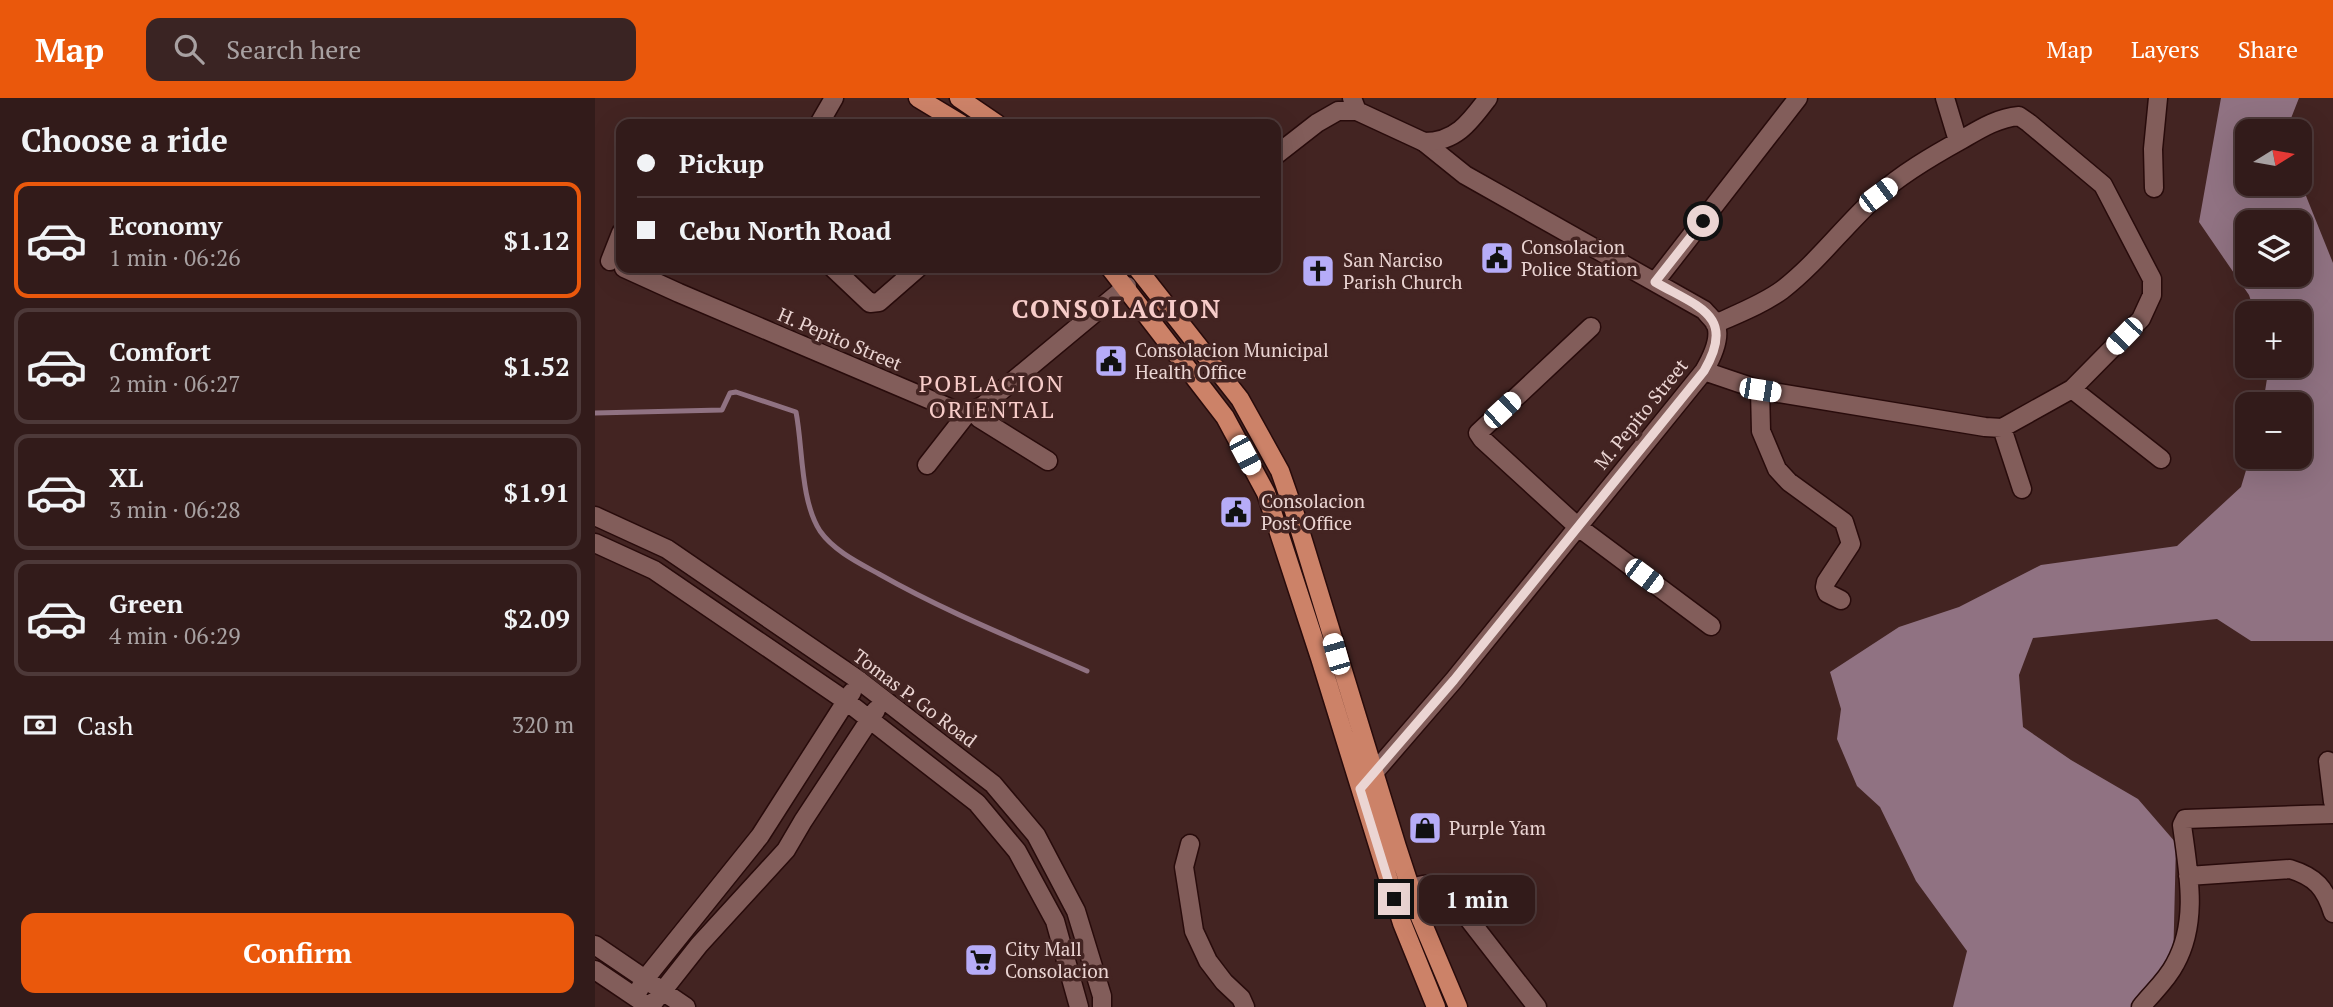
<!DOCTYPE html>
<html lang="en">
<head>
<meta charset="utf-8">
<style>
  body { margin:0; font-family:"PT Serif",serif; background:#3a2423; color:#f1f3f6; height:100vh; display:flex; flex-direction:column; font-size:26px; white-space:nowrap }
  * { box-sizing:border-box; margin:0 }
  p { font-size:23px; color:#a8a1a2 }
  .icon { flex:none; width:38px; height:38px; fill:none; stroke:currentColor; stroke-width:2; stroke-linecap:round; stroke-linejoin:round }
  .map { position:relative; flex:1; overflow:hidden }
  .panel { display:flex; flex-direction:column; background:#321b1a; width:595px }
  .panel>* { flex:none }
  .hud { position:absolute; left:21px; top:21px; width:665px; height:154px; border-radius:14px; box-shadow:0 7px 28px #0002,0 0 0 2px #4d3939; display:grid; align-content:center; height:154px; padding:0 21px; background:#321b1a }
  .needle { width:46px; rotate:79deg }
  .controls { position:absolute; left:1640px; top:21px; display:grid; gap:14px }
  .controls a { display:grid; place-items:center; width:77px; height:77px; border-radius:14px; background:#321b1a; box-shadow:0 7px 28px #0002,0 0 0 2px #4d3939; font-size:35px }
  .end { position:absolute; width:32px; height:32px; margin:-16px; border:9px solid #ebd5d3; background:#111; box-shadow:0 0 0 4px #111 }
  .from { border-radius:50% }
  .bubble { position:absolute; height:49px; border-radius:14px; background:#321b1a; box-shadow:0 7px 28px #0002,0 0 0 2px #4d3939; font-size:23px; font-weight:700; line-height:49px; text-align:center }
  .car { position:absolute; width:21px; height:42px; margin:-21px -10px; border-radius:9px; box-shadow:0 0 5px 2px #0007; background:linear-gradient(#fff 24%,#345 0 40%,#fff 0 76%,#345 0 86%,#fff 0) }
  .hud b { display:flex; align-items:center; gap:24px; height:66px; font-size:26px }
  .hud b+b { border-top:2px solid #4d3939 }
  .hud i { width:18px; height:18px; background:#f1f3f6 }
  ul { padding:0; list-style:none }
  li { display:flex; align-items:center; gap:21px; height:116px; margin:0 14px 10px; padding:0 7px; border:4px solid #4d3939; border-radius:14px }
  li div { flex:1 }
  li b { display:block; font-size:26px }
  li em { font-style:normal; font-weight:700 }
  li.selected { border-color:#ea580c }
  li>.icon { width:63px; height:63px; stroke-width:1.5 }
  h2 { padding:0 21px; font-size:32px; line-height:84px }
  .pay { display:flex; align-items:center; gap:18px; height:77px; padding:0 21px; font-size:26px }
  .pay p { margin-inline-start:auto }
  .action { display:flex; gap:14px; margin-top:auto; padding:14px 21px }
  .action a { flex:1; height:80px; border-radius:14px; background:#ea580c; color:#fff; font-size:28px; font-weight:700; line-height:80px; text-align:center }
  header { display:flex; align-items:center; gap:42px; box-sizing:border-box; height:98px; padding:0 35px; background:#ea580c; color:#fff }
  header strong { font-size:33px }
  nav { display:flex; gap:38px; margin-inline-start:auto; font-size:24px }
  .search { width:490px; height:63px; background:#3a2423; display:flex; align-items:center; gap:18px; box-sizing:border-box; padding:0 24px; border-radius:14px; color:#a8a1a2; font-size:26px }
  main { display:flex; flex:1; min-height:0 }
  .map>svg:first-child { display:block }
  .water { fill:#907282; fill-rule:evenodd }
  .lines { fill:none; stroke-linecap:round; stroke-linejoin:round }
  .stream { stroke:#907282; stroke-width:5 }
  .street-casing { stroke:#280b0b; stroke-width:21 }
  .secondary-casing { stroke:#280b0b; stroke-width:21 }
  .primary-casing { stroke:#280b0b; stroke-width:21 }
  .street { stroke:#825d5a; stroke-width:18 }
  .secondary { stroke:#825d5a; stroke-width:18 }
  .primary { stroke:#cc8268; stroke-width:18 }
  .route { stroke:#ebd5d3; stroke-width:9 }
  .labels { text-anchor:middle; stroke-width:7; stroke-linejoin:round; paint-order:stroke }
  .poi-label { font-size:19px; fill:#ebd5d3; stroke:#432422; text-anchor:start }
  .street-label { font-size:19px; fill:#ebd5d3; stroke:#432422 }
  .quarter-label { font-size:23px; letter-spacing:2px; fill:#f7ccc9; stroke:#432422 }
  .district-label { font-size:26px; font-weight:bold; letter-spacing:2px; fill:#f7ccc9; stroke:#432422 }
</style>
</head>
<body>
<header>
<strong>Map</strong>
<div class="search"><svg class="icon" aria-label="search" viewBox="0 0 24 24"><circle cx="10" cy="10" r="6"/><path d="M15 15l6 6"/></svg>Search here</div>
<nav><a>Map</a><a>Layers</a><a>Share</a></nav>
</header>
<main>
<section class="panel">
<h2>Choose a ride</h2>
<ul>
<li class="selected"><svg class="icon" aria-label="car" viewBox="0 0 24 24"><path d="M5 17H2v-5l4-1 3-4h7l3 4 3 1v5h-3M9 17h6M6 11h13"/><circle cx="7" cy="17" r="2"/><circle cx="17" cy="17" r="2"/></svg><div><b>Economy</b><p>1 min · 06:26</p></div><em>$1.12</em></li>
<li><svg class="icon" aria-label="car" viewBox="0 0 24 24"><path d="M5 17H2v-5l4-1 3-4h7l3 4 3 1v5h-3M9 17h6M6 11h13"/><circle cx="7" cy="17" r="2"/><circle cx="17" cy="17" r="2"/></svg><div><b>Comfort</b><p>2 min · 06:27</p></div><em>$1.52</em></li>
<li><svg class="icon" aria-label="car" viewBox="0 0 24 24"><path d="M5 17H2v-5l4-1 3-4h7l3 4 3 1v5h-3M9 17h6M6 11h13"/><circle cx="7" cy="17" r="2"/><circle cx="17" cy="17" r="2"/></svg><div><b>XL</b><p>3 min · 06:28</p></div><em>$1.91</em></li>
<li><svg class="icon" aria-label="car" viewBox="0 0 24 24"><path d="M5 17H2v-5l4-1 3-4h7l3 4 3 1v5h-3M9 17h6M6 11h13"/><circle cx="7" cy="17" r="2"/><circle cx="17" cy="17" r="2"/></svg><div><b>Green</b><p>4 min · 06:29</p></div><em>$2.09</em></li>
</ul>
<div class="pay"><svg class="icon" aria-label="cash" viewBox="0 0 24 24"><path d="M3 7h18v10H3z"/><circle cx="12" cy="12" r="2"/></svg>Cash<p>320 m</p></div>
<div class="action"><a>Confirm</a></div>
</section>
<div class="map">
<svg width="1738" height="909" viewBox="0 0 1738 909">
  <rect width="100%" height="100%" fill="#432422"/>
  <path class="water" d="M1626,0H1704L1691,33H1652V86H1704L1705,83L1738,165V543H1656L1622,521L1438,540L1424,577L1428,629L1476,662L1543,701L1581,745L1578,868L1544,909H1358L1372,853L1321,783L1285,709L1262,688L1242,641L1246,611L1235,574L1304,529L1364,509L1446,467L1582,448L1646,389L1655,359H1704V306H1668L1674,268H1704V215H1660L1654,197L1604,124ZM1652,124H1704V177H1652Z"/>
  <g class="lines">
    <path class="stream" d="M0,315L127,312L135,295L141,294L201,314C208,349 205,402 225,433C239,453 264,465 284,476C351,514 422,542 492,573"/>
    <defs>
      <path id="street" d="M1350,0L1363,43
        M224,26L239,0
        M1559,90L1558,51L1563,0
        M15,163L26,135
        M29,170L84,195L371,317
        M238,170L275,205L284,204L323,170
        M1060,184L1203,0
        M996,229L883,335L887,341L982,428L1116,528
        M1109,273L1165,292L1390,329L1407,330L1477,291L1546,221L1557,197V181L1508,87L1434,25L1424,18C1402,20 1385,31 1366,42C1337,58 1306,76 1282,98C1249,128 1222,165 1187,192C1168,206 1142,216 1120,226
        M1477,291L1566,361
        M1165,292L1166,333L1182,371L1194,384L1249,424L1256,446L1231,484L1230,489L1232,495L1246,502
        M377,313L384,320L453,363
        M1407,330L1427,391
        M332,367L371,317L389,307L532,188
        M0,418L72,451L265,583L398,686L441,737L481,813L507,898V909
        M0,445L59,472L251,603L382,705L422,753L460,823L484,909
        M1733,663L1738,704
        M771,684L859,582L1109,273C1116,261 1126,241 1121,227C1119,222 1113,217 1109,212L870,77L829,44
        M595,746L589,769L599,833L613,863L629,884L646,900L650,909
        M1593,778L1695,771C1721,779 1730,790 1738,815
        M816,790C835,785 840,783 855,797L942,909
        M0,847L91,909
        M0,872L49,905
        M40,899L50,881L165,738L257,594
        M55,909L104,847L191,752L208,723L281,612
        M1546,909C1557,895 1572,882 1580,866C1604,823 1593,773 1587,727L1590,721L1738,716"/>
      <path id="secondary" d="M757,0L762,13L829,44C861,44 875,24 893,0
        M681,57L722,25L743,13H762"/>
      <path id="primary" d="M323,0L366,26
        M364,0L402,26
        M515,170L630,319L671,395L725,560L807,825L841,909
        M542,170L645,301L685,373L699,413L802,749L825,819L863,909"/>
    </defs>
    <use href="#street" class="street-casing"/>
    <use href="#secondary" class="secondary-casing"/>
    <use href="#primary" class="primary-casing"/>
    <use href="#street" class="street"/>
    <use href="#secondary" class="secondary"/>
    <use href="#primary" class="primary"/>
  </g>
  <g class="lines">
    <path class="route" d="M799,801L765,691L859,582L1109,273C1142,217 1103,209 1060,184L1108,123"/>
  </g>
  <defs>
    <symbol id="civic-square" viewBox="-11 -11 22 22"><rect x="-9" y="-9" width="18" height="18" rx="4" fill="#b6acf8" stroke="#432422"/><path d="M-.6-6.5H3V-4.5H.6V-3L4-1V1h2V6H-6V1h2V-1L-.6-3ZM-1.2 2.5V6h2.4V2.5Z" fill="#111"/></symbol>
    <symbol id="church-square" viewBox="-11 -11 22 22"><rect x="-9" y="-9" width="18" height="18" rx="4" fill="#b6acf8" stroke="#432422"/><path d="M-1.2-6h2.4v3.5h3.3v2.4h-3.3V6h-2.4V-.1h-3.3v-2.4h3.3Z" fill="#111"/></symbol>
    <symbol id="shop-square" viewBox="-11 -11 22 22"><rect x="-9" y="-9" width="18" height="18" rx="4" fill="#b6acf8" stroke="#432422"/><path d="M-5-2.5h2.3a2.7 3.5 0 0 1 5.4 0H5L5.5 6h-11ZM-1.5-2.5h3a1.5 2.3 0 0 0-3 0Z" fill="#111"/></symbol>
    <symbol id="supermarket-square" viewBox="-11 -11 22 22"><rect x="-9" y="-9" width="18" height="18" rx="4" fill="#b6acf8" stroke="#432422"/><path d="M-6-5.5h2.5l.6 2H6L4.5 2H-2.5L-4.4-4H-6ZM-1.5 3.2a1.3 1.3 0 1 0 .1 0ZM3 3.2a1.3 1.3 0 1 0 .1 0Z" fill="#111"/></symbol>
  </defs>
  <g fill-rule="evenodd">
    <use href="#civic-square" x="883" y="141" width="38" height="38"/>
    <use href="#church-square" x="704" y="154" width="38" height="38"/>
    <use href="#civic-square" x="497" y="244" width="38" height="38"/>
    <use href="#civic-square" x="622" y="395" width="38" height="38"/>
    <use href="#shop-square" x="811" y="711" width="38" height="38"/>
    <use href="#supermarket-square" x="367" y="843" width="38" height="38"/>
  </g>
  <g class="labels">
    <g class="poi-label">
      <text x="926" y="156">Consolacion<tspan x="926" dy="22">Police Station</tspan></text>
      <text x="748" y="169">San Narciso<tspan x="748" dy="22">Parish Church</tspan></text>
      <text x="540" y="259">Consolacion Municipal<tspan x="540" dy="22">Health Office</tspan></text>
      <text x="666" y="410">Consolacion<tspan x="666" dy="22">Post Office</tspan></text>
      <text x="854" y="737">Purple Yam</text>
      <text x="410" y="858">City Mall<tspan x="410" dy="22">Consolacion</tspan></text>
    </g>
    <g class="street-label">
      <text transform="translate(245 241) rotate(23)" y="7">H. Pepito Street</text>
      <text transform="translate(1046 316) rotate(-51)" y="7">M. Pepito Street</text>
      <text transform="translate(320 600) rotate(37)" y="7">Tomas P. Go Road</text>
    </g>
    <g class="quarter-label">
      <text x="397" y="294">POBLACION<tspan x="397" dy="26">ORIENTAL</tspan></text>
    </g>
    <g class="district-label">
      <text x="522" y="220">CONSOLACION</text>
    </g>
  </g>
</svg>
<div class="controls">
<a><svg class="needle" viewBox="-14 -14 28 28"><path d="M0-13l5 13h-10z" fill="#e53935"/><path d="M0 13l5-13h-10z" fill="#a8a1a2"/></svg></a>
<a><svg class="icon" aria-label="layers" viewBox="0 0 24 24"><path d="M12 4l9 5-9 5-9-5zM3 14l9 5 9-5"/></svg></a>
<a>+</a>
<a>−</a>
</div>
<i class="end from" style="left:1108px;top:123px"></i>
<i class="end" style="left:799px;top:801px"></i>
<div class="bubble" style="left:824px;top:777px;width:116px">1 min</div>
<i class="car" style="left:1283px;top:97px;rotate:53deg"></i>
<i class="car" style="left:1529px;top:238px;rotate:224deg"></i>
<i class="car" style="left:1165px;top:292px;rotate:99deg"></i>
<i class="car" style="left:907px;top:312px;rotate:47deg"></i>
<i class="car" style="left:650px;top:357px;rotate:152deg"></i>
<i class="car" style="left:1049px;top:478px;rotate:127deg"></i>
<i class="car" style="left:741px;top:556px;rotate:344deg"></i>
<div class="hud">
<b><i class="from"></i>Pickup</b>
<b><i></i>Cebu North Road</b>
</div>
</div>
</main>
</body>
</html>
